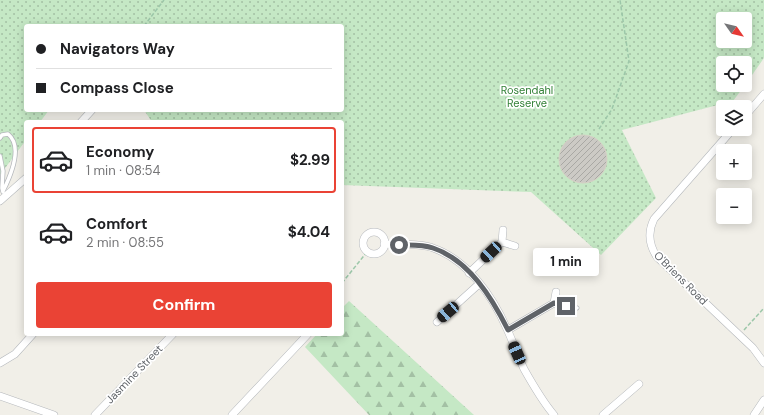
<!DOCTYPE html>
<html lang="en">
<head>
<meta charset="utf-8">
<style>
  body { margin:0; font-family:"DM Sans",sans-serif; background:#f6f6f6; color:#202124; height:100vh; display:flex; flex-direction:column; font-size:15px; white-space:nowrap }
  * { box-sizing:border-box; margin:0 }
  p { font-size:13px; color:#757577 }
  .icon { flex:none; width:22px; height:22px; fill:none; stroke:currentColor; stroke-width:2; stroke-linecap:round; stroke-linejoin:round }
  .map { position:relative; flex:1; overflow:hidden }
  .panel { position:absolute; left:24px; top:120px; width:320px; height:216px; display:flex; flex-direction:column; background:#fff; border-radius:4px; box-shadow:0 2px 10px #0003 }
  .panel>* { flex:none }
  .hud { position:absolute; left:24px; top:24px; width:320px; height:88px; border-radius:4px; box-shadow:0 2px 10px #0003; display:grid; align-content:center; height:88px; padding:0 12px; background:#fff }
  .needle { width:26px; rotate:124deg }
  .tools { position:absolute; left:716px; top:12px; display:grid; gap:8px }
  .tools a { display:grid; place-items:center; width:36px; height:36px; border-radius:4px; background:#fff; box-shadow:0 2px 10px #0003; font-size:20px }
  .end { position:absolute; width:18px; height:18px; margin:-9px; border:5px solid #5f6368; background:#fff; box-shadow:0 0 0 2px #fff }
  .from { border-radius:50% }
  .bubble { position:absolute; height:28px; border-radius:4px; background:#fff; box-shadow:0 2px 10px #0003; font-size:13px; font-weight:700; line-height:28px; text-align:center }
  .car { position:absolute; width:12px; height:24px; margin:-12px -6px; border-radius:5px; box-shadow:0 0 3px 1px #0007; background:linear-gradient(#222 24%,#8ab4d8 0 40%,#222 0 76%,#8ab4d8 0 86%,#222 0) }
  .hud b { display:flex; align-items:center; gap:14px; height:38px; font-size:15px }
  .hud b+b { border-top:1px solid #e0e0e0 }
  .hud i { width:10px; height:10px; background:#202124 }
  ul { padding:7px 0 0; list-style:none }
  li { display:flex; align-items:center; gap:12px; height:66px; margin:0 8px 6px; padding:0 4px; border:2px solid transparent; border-radius:4px }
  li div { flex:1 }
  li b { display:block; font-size:15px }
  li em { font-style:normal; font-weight:700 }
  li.on { border-color:#ea4335 }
  li>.icon { width:36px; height:36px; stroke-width:1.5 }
  .action { display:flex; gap:8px; margin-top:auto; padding:8px 12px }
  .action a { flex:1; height:46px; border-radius:4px; background:#ea4335; color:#fff; font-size:16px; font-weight:700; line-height:46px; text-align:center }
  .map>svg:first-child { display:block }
  .forest { fill:url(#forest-firs) }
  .park { fill:url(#park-dots); fill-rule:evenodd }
  .building { fill:url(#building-hatch); stroke:#d6d1c6 }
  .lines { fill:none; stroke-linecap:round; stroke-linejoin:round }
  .service-casing { stroke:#b5b8bc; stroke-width:5 }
  .minor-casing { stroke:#b5b8bc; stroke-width:8 }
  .path { stroke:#9cc7a9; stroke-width:1.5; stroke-dasharray:4 2; stroke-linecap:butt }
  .service { stroke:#fff; stroke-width:3.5 }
  .minor { stroke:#fff; stroke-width:7 }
  .route { stroke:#5f6368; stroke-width:5 }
  .labels { text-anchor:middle; stroke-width:3.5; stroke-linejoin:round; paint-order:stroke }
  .park-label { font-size:11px; fill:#348238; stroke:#fff }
  .street-label { font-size:11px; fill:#5f6368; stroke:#fff }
</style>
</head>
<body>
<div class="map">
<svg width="764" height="415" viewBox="0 0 764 415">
  <defs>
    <pattern id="forest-firs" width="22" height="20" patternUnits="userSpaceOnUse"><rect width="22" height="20" fill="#c5e8c5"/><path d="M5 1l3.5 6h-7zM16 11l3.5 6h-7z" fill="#a3c0a4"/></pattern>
    <pattern id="park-dots" width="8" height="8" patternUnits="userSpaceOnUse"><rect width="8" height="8" fill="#c5e8c5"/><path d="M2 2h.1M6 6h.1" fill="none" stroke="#a3c0a4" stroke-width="1.8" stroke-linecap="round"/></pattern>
    <pattern id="building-hatch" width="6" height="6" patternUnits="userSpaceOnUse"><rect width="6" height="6" fill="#cccac5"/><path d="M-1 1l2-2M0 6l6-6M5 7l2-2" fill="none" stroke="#a9a8a4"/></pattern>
  </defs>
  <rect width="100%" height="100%" fill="#f1efe8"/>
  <path class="forest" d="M349,301L474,415H369L305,347L317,334H342V308Z"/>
  <path class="park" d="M0,0H764V58L745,85V63H723V85H745L733,101L622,130L656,198L601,255L531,192L342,185V122H152L144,110H342V26H26V110H49L40,122H26V140L0,175ZM723,19H745V41H723Z"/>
  <path class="building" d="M559 159a24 24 0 1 1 48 0a24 24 0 1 1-48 0Z"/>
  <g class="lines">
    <defs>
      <path id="service" d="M0,138L2,135L8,134C24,147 10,177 3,191
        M0,156L3,171L2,188L3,192
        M566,306L577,308"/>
      <path id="minor" d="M745,116L764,94
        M81,122L92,110
        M733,129L654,219C647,233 649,245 657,257L753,348L764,363
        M0,201L26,178
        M503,230L502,242L515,246
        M363 243a11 11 0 1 1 22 0a11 11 0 1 1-22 0Z
        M384,244C399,245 420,243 433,248C468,260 493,297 507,329C513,342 518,356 524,369C533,385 542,401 554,415
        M469,273L502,242
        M556,292L554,303L566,306
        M437,322L479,284
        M508,330L554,303
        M0,363L15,354L33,334
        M0,396L54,415
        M95,415L173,334
        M232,415L308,334
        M603,415L639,384
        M754,415L764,400"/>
    </defs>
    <use href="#service" class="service-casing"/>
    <use href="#minor" class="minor-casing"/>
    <path class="path" d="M144,26L164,0
      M599,129L612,109L629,61L620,0
      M342,283L367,252
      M744,330L764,308"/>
    <use href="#service" class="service"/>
    <use href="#minor" class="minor"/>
  </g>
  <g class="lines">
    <path class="route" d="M399,245C409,245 422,244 433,248C469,260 492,298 508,330L554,303L566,306"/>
  </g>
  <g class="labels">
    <g class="park-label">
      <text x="527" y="94">Rosendahl<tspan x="527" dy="13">Reserve</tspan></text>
    </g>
    <g class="street-label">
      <text transform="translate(681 278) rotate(45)" y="4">O'Briens Road</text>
      <text transform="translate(134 374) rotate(-46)" y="4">Jasmine Street</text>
    </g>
  </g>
</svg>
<div class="tools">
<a><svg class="needle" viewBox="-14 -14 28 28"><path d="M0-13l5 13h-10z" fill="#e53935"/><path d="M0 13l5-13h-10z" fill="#757577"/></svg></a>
<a><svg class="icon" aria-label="locate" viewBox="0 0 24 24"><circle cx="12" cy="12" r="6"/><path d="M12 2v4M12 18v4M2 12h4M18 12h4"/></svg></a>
<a><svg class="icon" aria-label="layers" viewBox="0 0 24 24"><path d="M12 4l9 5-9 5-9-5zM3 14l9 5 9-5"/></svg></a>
<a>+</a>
<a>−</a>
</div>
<i class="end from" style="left:399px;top:245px"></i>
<i class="end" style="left:566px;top:306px"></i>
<div class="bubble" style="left:533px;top:248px;width:66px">1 min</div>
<i class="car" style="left:491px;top:252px;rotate:227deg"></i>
<i class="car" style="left:448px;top:312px;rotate:229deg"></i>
<i class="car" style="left:517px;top:353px;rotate:336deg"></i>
<div class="hud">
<b><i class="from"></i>Navigators Way</b>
<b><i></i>Compass Close</b>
</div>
<section class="panel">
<ul>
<li class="on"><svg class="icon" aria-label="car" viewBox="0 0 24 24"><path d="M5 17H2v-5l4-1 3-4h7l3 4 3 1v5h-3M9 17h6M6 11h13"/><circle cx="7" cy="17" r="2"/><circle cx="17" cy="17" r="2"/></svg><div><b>Economy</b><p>1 min · 08:54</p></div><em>$2.99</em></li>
<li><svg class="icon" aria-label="car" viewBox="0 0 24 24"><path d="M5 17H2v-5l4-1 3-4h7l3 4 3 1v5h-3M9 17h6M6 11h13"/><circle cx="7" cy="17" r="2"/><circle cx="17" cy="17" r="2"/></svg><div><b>Comfort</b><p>2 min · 08:55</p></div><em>$4.04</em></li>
</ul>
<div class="action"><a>Confirm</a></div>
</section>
</div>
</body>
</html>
